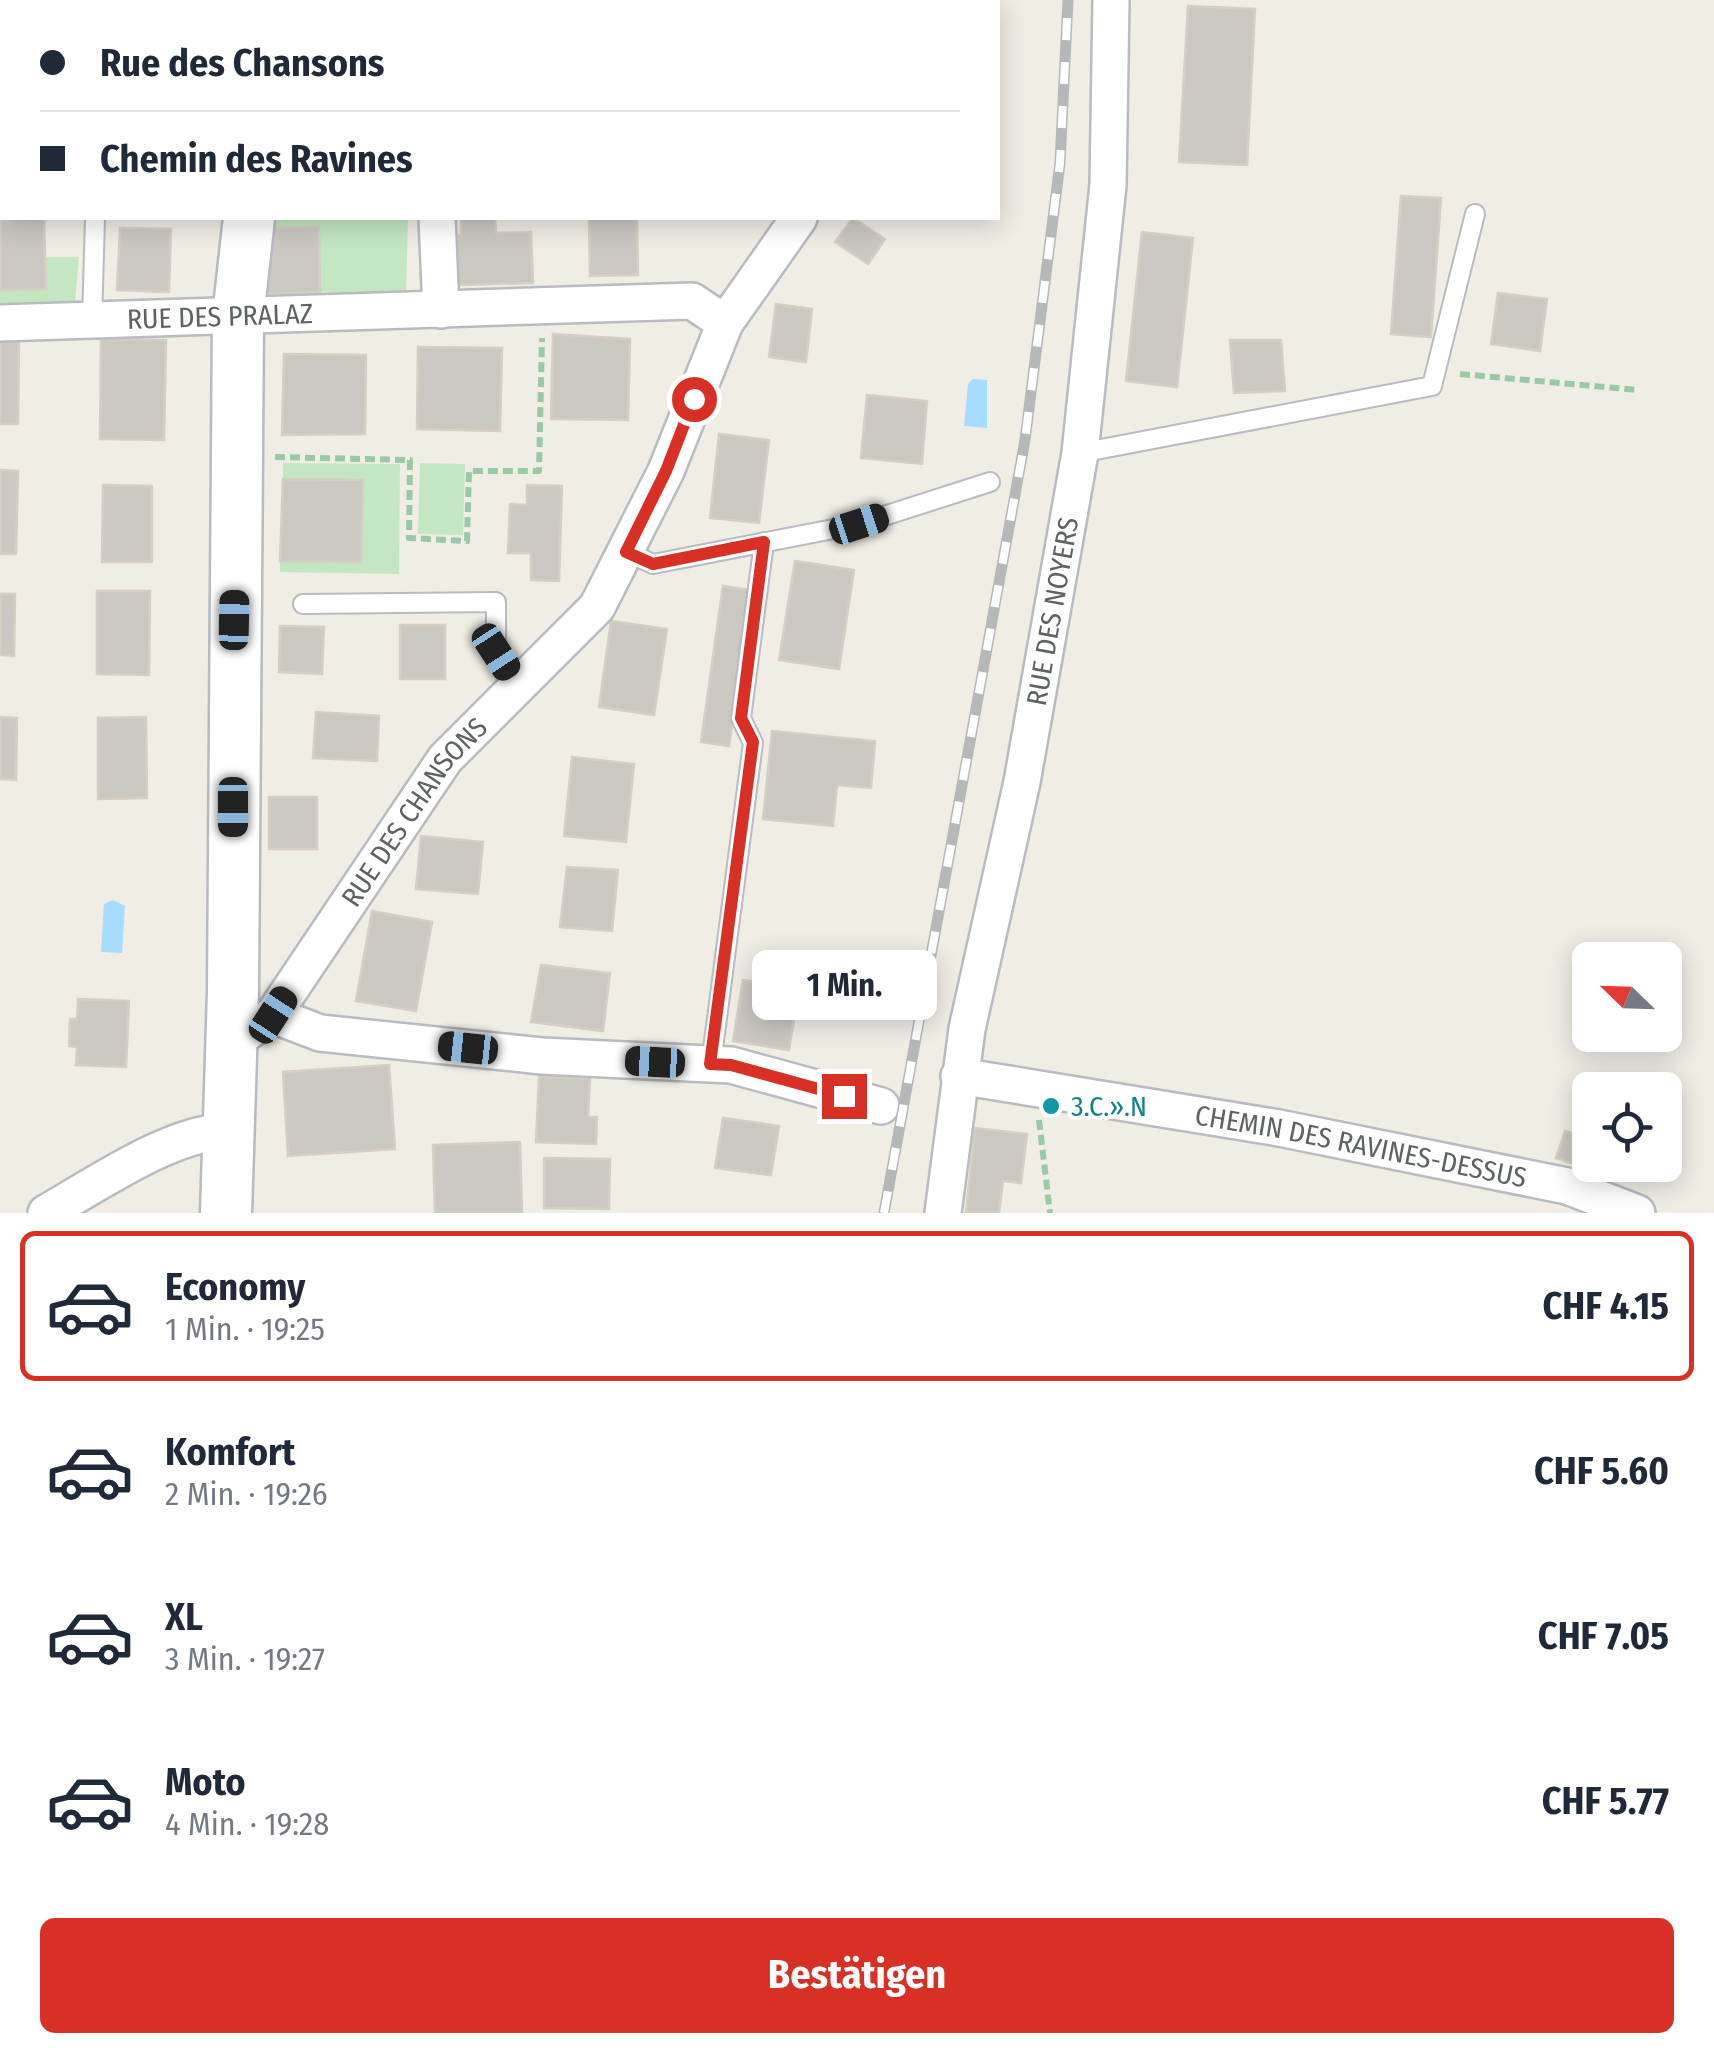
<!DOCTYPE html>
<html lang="de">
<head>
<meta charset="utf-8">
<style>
  body { margin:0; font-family:"Fira Sans Condensed",sans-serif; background:#f2f2f3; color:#1f2937; height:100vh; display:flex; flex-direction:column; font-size:38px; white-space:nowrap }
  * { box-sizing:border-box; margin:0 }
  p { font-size:32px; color:#747a83 }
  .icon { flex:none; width:55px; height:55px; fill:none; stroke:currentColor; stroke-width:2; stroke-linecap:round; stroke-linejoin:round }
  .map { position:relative; height:1213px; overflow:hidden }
  .side { display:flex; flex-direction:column; background:#fff; flex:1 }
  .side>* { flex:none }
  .guide { position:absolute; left:0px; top:0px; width:1000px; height:220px; box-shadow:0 5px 25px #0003; display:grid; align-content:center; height:220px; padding:0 40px; background:#fff }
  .needle { width:65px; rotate:293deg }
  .controls { position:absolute; left:1572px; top:942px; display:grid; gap:20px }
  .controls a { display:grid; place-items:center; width:110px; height:110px; border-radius:15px; background:#fff; box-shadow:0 5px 25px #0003; font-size:50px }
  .end { position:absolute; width:45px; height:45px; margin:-22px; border:12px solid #d93025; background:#fff; box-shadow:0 0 0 5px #fff }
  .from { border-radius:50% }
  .bubble { position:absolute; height:70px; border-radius:15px; background:#fff; box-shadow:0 5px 25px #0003; font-size:32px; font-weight:700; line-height:70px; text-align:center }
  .car { position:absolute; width:30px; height:60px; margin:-30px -15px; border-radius:12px; box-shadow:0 0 8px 2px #0007; background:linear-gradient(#222 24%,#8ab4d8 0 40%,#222 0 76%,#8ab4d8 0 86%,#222 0) }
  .guide b { display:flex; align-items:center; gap:35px; height:95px; font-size:38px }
  .guide b+b { border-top:2px solid #e0e1e3 }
  .guide i { width:25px; height:25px; background:#1f2937 }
  ul { padding:18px 0 0; list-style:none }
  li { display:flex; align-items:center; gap:30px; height:150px; margin:0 20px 15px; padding:0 20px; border:5px solid transparent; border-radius:15px }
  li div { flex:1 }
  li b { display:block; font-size:38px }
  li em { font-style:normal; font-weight:700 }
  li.on { border-color:#d93025 }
  li>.icon { width:90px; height:90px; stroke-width:1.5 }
  .cta { display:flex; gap:20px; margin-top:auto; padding:20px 40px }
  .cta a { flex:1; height:115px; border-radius:15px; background:#d93025; color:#fff; font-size:40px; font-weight:700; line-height:115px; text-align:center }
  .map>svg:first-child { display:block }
  .green { fill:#c3e8c1 }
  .water { fill:#a6dcff }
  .building { fill:#cbc8c2; stroke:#d5cfc3; stroke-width:2.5 }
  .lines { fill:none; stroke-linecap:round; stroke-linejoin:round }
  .lane-casing { stroke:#b8bbc0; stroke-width:22 }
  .street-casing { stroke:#b8bbc0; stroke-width:40 }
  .secondary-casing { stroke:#b7bbc0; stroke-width:55 }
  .path { stroke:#99caa6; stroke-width:6; stroke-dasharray:10 5; stroke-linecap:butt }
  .lane { stroke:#fff; stroke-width:18 }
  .street { stroke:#fff; stroke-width:35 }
  .secondary { stroke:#fff; stroke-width:50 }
  .rail-casing { stroke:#b6b7b8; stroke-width:11 }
  .rail { stroke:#fff; stroke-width:8; stroke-dasharray:22; stroke-linecap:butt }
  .route { stroke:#d93025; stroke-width:12 }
  .culture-dot { fill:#0f9aa8; stroke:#fff; stroke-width:4 }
  .labels { text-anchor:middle; stroke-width:8; stroke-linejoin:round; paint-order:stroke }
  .street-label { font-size:28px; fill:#5d6267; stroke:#fff }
  .culture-label { font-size:28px; fill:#0d838f; stroke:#fff; text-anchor:start }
</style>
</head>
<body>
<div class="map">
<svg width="1714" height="1213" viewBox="0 0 1714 1213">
  <rect width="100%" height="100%" fill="#f0ede5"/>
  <path class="green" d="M267,218H408L406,297L320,292L319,227L267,228Z
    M45,257H79L75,302L69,307H0V290L45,289Z
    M283,463L400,464L399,574L280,572V561L361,562L362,480L283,479Z
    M420,463L465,464L463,535L418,534Z"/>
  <path class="water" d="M973,379L987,380V428L964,426L968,384Z
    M113,900L125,906L122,953L101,952L104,904Z"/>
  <path class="building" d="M0,0H42V2H2L0,30Z
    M146,0H212L146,2Z
    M457,0H492L510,2H457Z
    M686,0H740V2H686Z
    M800,0H843L844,2H800Z
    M1188,6L1255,9L1247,165L1179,162Z
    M0,66H2L0,166Z
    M0,190L2,218H44L46,289L0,290Z
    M1401,196L1441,198L1431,337L1391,334Z
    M495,218L496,233L531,232L533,283L457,285L455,235H461V219Z
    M589,218H637L638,275L590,276Z
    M853,218L885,239L868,264L835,242Z
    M319,227L320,292L268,294L267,228Z
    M120,228L171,229L169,292L117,290Z
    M1142,232L1193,238L1177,387L1126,381Z
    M1498,293L1547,299L1540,351L1491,344Z
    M776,304L812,309L806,362L769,357Z
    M553,334L630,339L628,420L551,419Z
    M101,339L166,340L164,440L100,439Z
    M1230,340H1281L1285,391L1234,393Z
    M0,342H19L18,424H0Z
    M418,347L502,348L500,431L417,429Z
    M284,354L366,355L365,434L282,435Z
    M867,395L927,401L922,464L861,458Z
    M719,434L769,440L759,523L710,518Z
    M0,470L18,471L16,554H0Z
    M283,479L363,480L361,562L280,561Z
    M103,485L152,486V562H102Z
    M527,485L562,486L559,581L531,580V553H508L510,504L527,505Z
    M795,561L854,570L839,669L779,660Z
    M723,586L752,590L729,746L701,742Z
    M97,591H150L149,675L97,674Z
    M0,594H15L14,656L0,655Z
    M611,621L667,629L654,715L599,707Z
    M400,625H445V679H400Z
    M280,626L324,627L322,674L279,672Z
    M316,712L379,716L377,761L313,758Z
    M0,717L17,718L16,780L0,779Z
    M146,717L147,798L98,799V718Z
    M772,731L875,741L871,788L837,785L833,826L763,819Z
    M572,757L634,764L626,842L564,836Z
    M269,797H317V849H269Z
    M421,836L483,842L478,894L416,889Z
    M567,867L618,870L612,931L560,927Z
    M372,911L432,922L416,1011L356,1001Z
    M541,965L610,973L603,1031L531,1022Z
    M743,980L799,989L789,1050L733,1041Z
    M78,999L129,1001L126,1067L76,1065L77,1047L69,1046L70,1019H77Z
    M389,1065L395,1149L288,1156L283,1072Z
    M539,1077L590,1078L588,1117H597L596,1144L536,1142Z
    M723,1118L779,1126L771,1175L715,1168Z
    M975,1128L1027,1134L1021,1183L1003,1181L999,1213H966Z
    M1565,1131L1590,1139L1582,1167L1556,1158Z
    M520,1142L522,1213H435L433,1145Z
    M544,1158L610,1159L609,1209L544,1208Z"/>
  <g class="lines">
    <defs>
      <path id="lane" d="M112,2L113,0
        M92,322L95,218
        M1080,453L1432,386L1475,214
        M627,552L653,564L859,524L990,482
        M303,604L496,602V652L518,686
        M711,1064L753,743L741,718L764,542"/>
      <g id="street">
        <path d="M428,0V2"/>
        <path d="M949,2L951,0"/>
        <path d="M437,218L441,310"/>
        <path id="s1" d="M0,323L692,301L725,323"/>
        <path d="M273,1015L320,1033L542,1056L731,1065L881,1106"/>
        <path id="s2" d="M231,1043L273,1015L445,759L597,607L666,471L725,323L799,218"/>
        <path id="s3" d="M959,1076L1279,1128L1567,1186L1637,1213"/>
        <path d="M46,1213C92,1187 175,1130 227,1132"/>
        <path id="s4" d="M943,1213L967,1029L1022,782L1080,453L1108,185L1111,0"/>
      </g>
      <path id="secondary" d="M272,2V0
        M226,1213L233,992L238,317L249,218"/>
    </defs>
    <use href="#lane" class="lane-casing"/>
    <use href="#street" class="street-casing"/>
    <use href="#secondary" class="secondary-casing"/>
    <path class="path" d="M1460,374L1638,390
      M275,457L410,460L409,538L467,541L469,471H539L542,338
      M1039,1120L1050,1213"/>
    <use href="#lane" class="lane"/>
    <use href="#street" class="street"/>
    <use href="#secondary" class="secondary"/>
    <defs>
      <path id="rail" d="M884,1213L1025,440L1060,163L1068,0"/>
    </defs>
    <use href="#rail" class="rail-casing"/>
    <use href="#rail" class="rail"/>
  </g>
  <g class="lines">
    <path class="route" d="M694,399L666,471L626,552L653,564L764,542L741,718L753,742L710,1064L731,1065L844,1096"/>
  </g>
  <circle class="culture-dot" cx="1051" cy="1106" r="10"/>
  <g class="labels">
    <g class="street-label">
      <text dy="10" stroke="none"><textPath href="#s1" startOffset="220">RUE DES PRALAZ</textPath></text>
      <text dy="10" stroke="none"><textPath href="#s4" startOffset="612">RUE DES NOYERS</textPath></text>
      <text dy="10" stroke="none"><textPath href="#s2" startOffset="298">RUE DES CHANSONS</textPath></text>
      <text dy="10" stroke="none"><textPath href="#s3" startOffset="408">CHEMIN DES RAVINES-DESSUS</textPath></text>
    </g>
    <g class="culture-label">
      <text x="1071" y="1116">3.C.».N</text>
    </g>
  </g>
</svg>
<div class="controls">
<a><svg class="needle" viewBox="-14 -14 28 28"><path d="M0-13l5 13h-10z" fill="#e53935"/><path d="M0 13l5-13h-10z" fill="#747a83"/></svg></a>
<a><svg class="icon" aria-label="locate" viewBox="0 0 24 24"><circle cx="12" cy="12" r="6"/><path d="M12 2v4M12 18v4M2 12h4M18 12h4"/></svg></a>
</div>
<i class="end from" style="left:694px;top:399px"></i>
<i class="end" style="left:844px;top:1096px"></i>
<div class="bubble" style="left:752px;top:950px;width:185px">1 Min.</div>
<i class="car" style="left:859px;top:524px;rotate:72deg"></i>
<i class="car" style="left:234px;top:620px;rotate:1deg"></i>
<i class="car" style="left:496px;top:652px;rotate:147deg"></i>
<i class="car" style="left:233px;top:807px;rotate:180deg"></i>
<i class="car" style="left:273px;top:1015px;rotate:33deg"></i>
<i class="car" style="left:468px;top:1048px;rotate:276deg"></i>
<i class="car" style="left:655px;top:1062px;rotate:273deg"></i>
<div class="guide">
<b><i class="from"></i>Rue des Chansons</b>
<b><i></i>Chemin des Ravines</b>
</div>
</div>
<section class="side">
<ul>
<li class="on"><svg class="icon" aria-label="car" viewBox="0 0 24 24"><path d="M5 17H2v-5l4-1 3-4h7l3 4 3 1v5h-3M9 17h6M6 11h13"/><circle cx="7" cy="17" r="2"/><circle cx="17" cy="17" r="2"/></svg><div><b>Economy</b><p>1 Min. · 19:25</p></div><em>CHF 4.15</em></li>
<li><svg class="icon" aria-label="car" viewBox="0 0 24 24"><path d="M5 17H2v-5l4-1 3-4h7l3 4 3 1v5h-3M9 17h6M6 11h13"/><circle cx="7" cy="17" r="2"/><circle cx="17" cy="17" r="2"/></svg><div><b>Komfort</b><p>2 Min. · 19:26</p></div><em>CHF 5.60</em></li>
<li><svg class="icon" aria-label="car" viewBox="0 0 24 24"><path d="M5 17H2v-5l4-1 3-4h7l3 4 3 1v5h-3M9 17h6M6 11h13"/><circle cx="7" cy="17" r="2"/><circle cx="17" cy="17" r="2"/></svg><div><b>XL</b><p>3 Min. · 19:27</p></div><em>CHF 7.05</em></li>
<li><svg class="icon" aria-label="car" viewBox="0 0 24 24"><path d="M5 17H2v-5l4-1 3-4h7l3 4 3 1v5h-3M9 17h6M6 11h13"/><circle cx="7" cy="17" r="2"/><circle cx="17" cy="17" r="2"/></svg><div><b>Moto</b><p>4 Min. · 19:28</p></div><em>CHF 5.77</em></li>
</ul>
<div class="cta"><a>Bestätigen</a></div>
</section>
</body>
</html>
